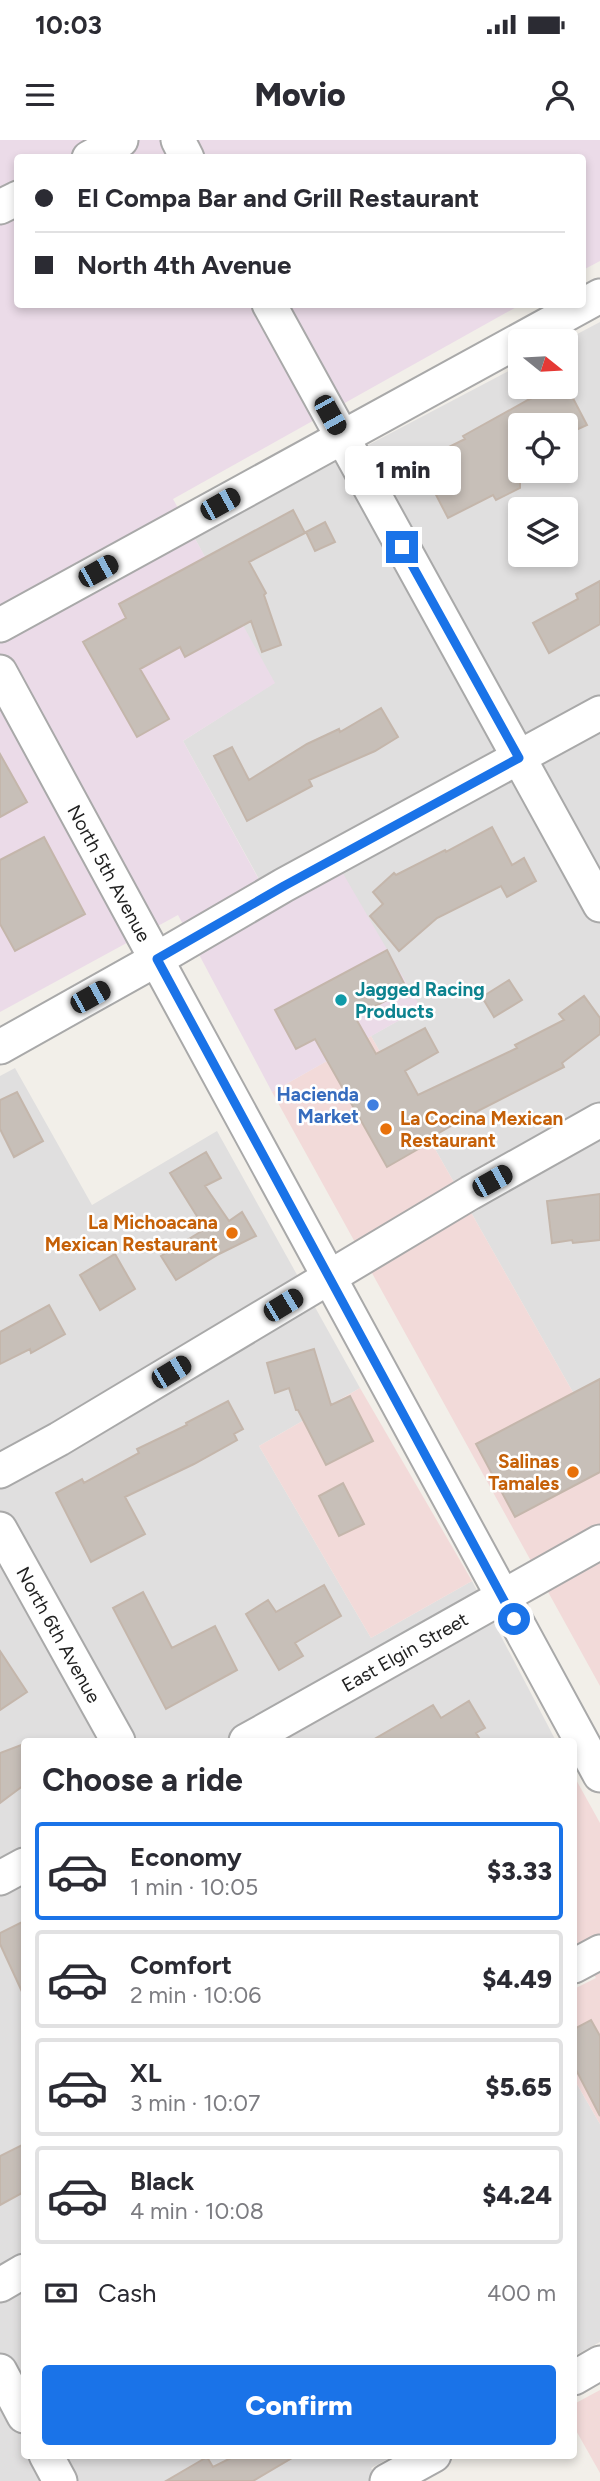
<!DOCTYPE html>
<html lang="en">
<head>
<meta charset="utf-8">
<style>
  body { margin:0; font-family:Figtree,sans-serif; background:#f7f7f7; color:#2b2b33; height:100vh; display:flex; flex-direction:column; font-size:26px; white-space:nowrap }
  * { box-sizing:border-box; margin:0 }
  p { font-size:23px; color:#7c7c81 }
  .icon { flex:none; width:38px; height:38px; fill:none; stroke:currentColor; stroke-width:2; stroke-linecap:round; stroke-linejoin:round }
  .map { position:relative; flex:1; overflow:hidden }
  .drawer { position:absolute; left:21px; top:1598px; width:556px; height:721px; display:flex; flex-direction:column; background:#fff; border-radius:7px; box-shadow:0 4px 10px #0003 }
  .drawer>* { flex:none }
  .hud { position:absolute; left:14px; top:14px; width:572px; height:154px; border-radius:7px; box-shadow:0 4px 10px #0003; display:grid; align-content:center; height:154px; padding:0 21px; background:#fff }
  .needle { width:46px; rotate:108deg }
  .buttons { position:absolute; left:508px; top:189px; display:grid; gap:14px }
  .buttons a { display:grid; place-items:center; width:70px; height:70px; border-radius:7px; background:#fff; box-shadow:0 4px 10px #0003; font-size:35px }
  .end { position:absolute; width:32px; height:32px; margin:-16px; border:9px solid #1a73e8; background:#fff; box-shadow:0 0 0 4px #fff }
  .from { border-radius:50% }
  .bubble { position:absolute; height:49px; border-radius:7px; background:#fff; box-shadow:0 4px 10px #0003; font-size:23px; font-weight:800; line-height:49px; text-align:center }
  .car { position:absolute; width:21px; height:42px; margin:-21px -10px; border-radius:9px; box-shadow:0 0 5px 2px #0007; background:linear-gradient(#222 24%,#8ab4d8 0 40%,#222 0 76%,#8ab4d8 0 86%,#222 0) }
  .hud b { display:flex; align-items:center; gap:24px; height:66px; font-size:26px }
  .hud b+b { border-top:2px solid #e1e1e2 }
  .hud i { width:18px; height:18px; background:#2b2b33 }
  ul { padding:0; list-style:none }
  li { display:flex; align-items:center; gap:21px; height:98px; margin:0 14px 10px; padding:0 7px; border:4px solid #e1e1e2; border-radius:7px }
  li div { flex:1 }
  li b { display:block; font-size:26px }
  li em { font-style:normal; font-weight:800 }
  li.active { border-color:#1a73e8 }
  li>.icon { width:63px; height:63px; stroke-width:1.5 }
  h2 { padding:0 21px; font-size:32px; line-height:84px }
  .pay { display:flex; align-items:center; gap:18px; height:77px; padding:0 21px; font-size:26px }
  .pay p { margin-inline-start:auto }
  .cta { display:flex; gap:14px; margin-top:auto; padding:14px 21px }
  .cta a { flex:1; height:80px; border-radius:7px; background:#1a73e8; color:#fff; font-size:28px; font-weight:800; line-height:80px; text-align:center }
  .status { display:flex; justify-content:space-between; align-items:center; height:49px; padding:0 35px; background:#fff; direction:ltr }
  .status svg { height:19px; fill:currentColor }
  header { display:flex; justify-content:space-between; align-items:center; height:91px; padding:0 21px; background:#fff; font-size:32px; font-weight:800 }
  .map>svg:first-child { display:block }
  .residential { fill:#e0dfdf; fill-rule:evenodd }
  .commercial { fill:#f2dad9 }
  .industrial { fill:#ebdbe8 }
  .building { fill:#c7bfb8; stroke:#c4b6ab; stroke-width:2 }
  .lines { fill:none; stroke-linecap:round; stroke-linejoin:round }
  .minor-casing { stroke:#a9a9a9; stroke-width:37 }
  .minor { stroke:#fff; stroke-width:33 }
  .route { stroke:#1a73e8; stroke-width:9 }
  .culture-dot { fill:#0f9aa8; stroke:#fff; stroke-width:2.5 }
  .shop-dot { fill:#3f7fe0; stroke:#fff; stroke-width:2.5 }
  .food-dot { fill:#e8710a; stroke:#fff; stroke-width:2.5 }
  .labels { text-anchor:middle; stroke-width:5; stroke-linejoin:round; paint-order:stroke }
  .street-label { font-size:19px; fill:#222; stroke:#fff }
  .culture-label { font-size:19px; font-weight:bold; fill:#0d838f; stroke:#fff; text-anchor:start }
  .shop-label { font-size:19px; font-weight:bold; fill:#366cbe; stroke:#fff; text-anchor:end }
  .food-label { font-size:19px; font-weight:bold; fill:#c56008; stroke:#fff; text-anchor:end }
</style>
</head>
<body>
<div class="status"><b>10:03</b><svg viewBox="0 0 49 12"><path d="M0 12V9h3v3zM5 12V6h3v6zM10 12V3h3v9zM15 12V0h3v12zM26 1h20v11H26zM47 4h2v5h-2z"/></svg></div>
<header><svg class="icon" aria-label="menu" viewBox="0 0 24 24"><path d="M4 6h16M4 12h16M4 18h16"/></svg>Movio<svg class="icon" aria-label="person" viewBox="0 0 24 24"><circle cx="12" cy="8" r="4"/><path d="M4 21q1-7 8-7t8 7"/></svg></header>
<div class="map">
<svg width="600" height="2341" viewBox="0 0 600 2341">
  <rect width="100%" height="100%" fill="#f2efe9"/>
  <path class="residential" d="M600,182V1300L371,896L421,868L275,768L183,601L274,543L194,397L520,225V247H565L564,201ZM520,285H565V331H520ZM520,369H565V415H520Z
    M15,928L92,1065L217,991L360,1248L259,1306L371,1498L472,1441L556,1601H24V2315H395L371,2328L378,2341H0V936Z
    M574,1939L600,1984V2202L574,2216Z"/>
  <path class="commercial" d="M371,896L600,1300V1546L272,952Z
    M360,1248L472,1441L371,1498L259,1306Z
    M574,1636L600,1683V1984L574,1939V1849L596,1838L574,1800Z
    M600,2250V2333L574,2287V2264Z"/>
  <path class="industrial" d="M0,0H600V121L583,130V18H18V164L520,165L173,359L275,543L183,601L274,767L341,730L421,868L272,952L178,775L0,872Z"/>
  <path class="building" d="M565,243L587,285L565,295V285H520V348L496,360L493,355L448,378L419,322L465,299L463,296L528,260L554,247H565Z
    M293,370L305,393L249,422L266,453L264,455L281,505L262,512L251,481L185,517L180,507L140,529L169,579L137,597L83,502L126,478L119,464Z
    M325,382L335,402L315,411L306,392Z
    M600,441V484L549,513L533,483L578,459L576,454Z
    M381,568L398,597L375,611L309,640L312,646L247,681L214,616L232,607L249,640L307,604L339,589L340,592Z
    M0,614L27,662L0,677Z
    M492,687L512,725L524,718L536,741L507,757L501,746L437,778L399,811L370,776L383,764L373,752L394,733L396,735L445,710L446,712Z
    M44,697L85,774L15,811L0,784V720Z
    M387,810L407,849L355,877L376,914L425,888L438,912L405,931L418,955L517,908L515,905L564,880L559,874L584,856L600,878V894L562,923L564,927L470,975L425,1001L427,1004L387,1027L315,899L296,909L275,870Z
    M509,840L522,860L494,877L482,857Z
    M17,952L43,1001L14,1017L0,989V960Z
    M206,1012L221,1038L205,1046L229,1081L242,1072L256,1096L219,1114L176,1140L161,1116L205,1089L170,1033Z
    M600,1054V1100L573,1103L572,1100L552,1103L547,1061Z
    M115,1114L135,1149L100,1170L80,1135Z
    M49,1165L65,1194L31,1213L30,1209L0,1224V1192Z
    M314,1209L331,1265L350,1256L373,1301L326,1325L298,1270H296L289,1248L275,1253L267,1223Z
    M600,1239V1332L515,1377L476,1304Z
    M228,1261L243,1289L234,1294L237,1300L194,1324L125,1357L145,1394L91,1422L56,1353L82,1339L84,1343L139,1313L137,1309L187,1285L186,1283Z
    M343,1343L364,1384L339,1396L319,1356Z
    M324,1445L341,1476L295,1503L303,1516L279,1530L246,1474L268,1460L276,1472Z
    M143,1452L172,1508L215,1486L237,1530L166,1569L113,1468Z
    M0,1511L27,1552L0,1570Z
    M469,1561L485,1588L476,1593L481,1601H371L433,1565L441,1578Z
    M24,1604V1645L0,1663V1613Z
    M24,1781V1856L0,1804V1793Z
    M591,1880L600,1896V1976L574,1926V1889Z
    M24,2004V2052L0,2065V2016Z
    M237,2315H297L253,2341H166L207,2317L213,2327Z"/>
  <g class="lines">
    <defs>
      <g id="minor">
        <path d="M178,0L187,18"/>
        <path d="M89,18L121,0"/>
        <path d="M0,67L18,58"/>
        <path d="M269,164L600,765"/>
        <path d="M0,485L600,156"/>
        <path id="s1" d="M0,532L600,1635"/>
        <path d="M0,907L157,819L284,745L600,573"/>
        <path d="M0,1331L59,1299L470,1053L600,980"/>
        <path id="s2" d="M0,1389L118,1601"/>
        <path id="s3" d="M246,1601L600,1402"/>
        <path d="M0,1738L24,1725"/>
        <path d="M574,1826L600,1812"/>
        <path d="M0,2145L24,2131"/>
        <path d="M0,2231L24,2276"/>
        <path d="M574,2238L600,2223"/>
        <path d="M46,2315L60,2341"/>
        <path d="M387,2341L434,2315"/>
      </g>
    </defs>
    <use href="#minor" class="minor-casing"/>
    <use href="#minor" class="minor"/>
  </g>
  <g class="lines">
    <path class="route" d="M402,407L519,618L284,746L157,819L514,1479"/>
  </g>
  <circle class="culture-dot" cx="341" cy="860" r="7"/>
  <circle class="shop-dot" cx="373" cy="965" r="7"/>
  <g class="food-dot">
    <circle cx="386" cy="989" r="7"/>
    <circle cx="232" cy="1093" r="7"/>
    <circle cx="573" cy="1332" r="7"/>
  </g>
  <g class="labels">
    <g class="street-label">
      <text dy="7" stroke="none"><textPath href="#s1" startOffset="229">North 5th Avenue</textPath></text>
      <text dy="7" stroke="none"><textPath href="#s2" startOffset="121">North 6th Avenue</textPath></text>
      <text dy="7" stroke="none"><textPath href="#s3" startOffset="182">East Elgin Street</textPath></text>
    </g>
    <g class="culture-label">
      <text x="355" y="856">Jagged Racing<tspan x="355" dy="22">Products</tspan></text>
    </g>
    <g class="shop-label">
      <text x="359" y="961">Hacienda<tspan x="359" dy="22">Market</tspan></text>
    </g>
    <g class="food-label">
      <text x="400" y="985" text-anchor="start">La Cocina Mexican<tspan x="400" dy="22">Restaurant</tspan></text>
      <text x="218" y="1089">La Michoacana<tspan x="218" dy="22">Mexican Restaurant</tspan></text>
      <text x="559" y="1328">Salinas<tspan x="559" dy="22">Tamales</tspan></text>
    </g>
  </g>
</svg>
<div class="buttons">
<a><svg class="needle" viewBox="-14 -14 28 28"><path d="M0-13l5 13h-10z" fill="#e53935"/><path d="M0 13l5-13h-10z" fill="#7c7c81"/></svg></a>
<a><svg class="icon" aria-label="locate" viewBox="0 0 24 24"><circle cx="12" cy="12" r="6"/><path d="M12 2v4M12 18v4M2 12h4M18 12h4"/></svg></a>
<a><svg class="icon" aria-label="layers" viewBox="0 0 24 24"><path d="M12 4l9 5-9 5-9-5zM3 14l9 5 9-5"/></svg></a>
</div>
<i class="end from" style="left:514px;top:1479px"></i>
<i class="end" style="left:402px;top:407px"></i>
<div class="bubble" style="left:345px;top:306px;width:116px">1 min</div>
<i class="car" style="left:330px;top:275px;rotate:151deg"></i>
<i class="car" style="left:220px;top:364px;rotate:61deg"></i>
<i class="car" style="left:98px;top:431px;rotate:61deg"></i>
<i class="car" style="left:90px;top:857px;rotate:61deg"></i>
<i class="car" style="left:492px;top:1041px;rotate:61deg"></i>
<i class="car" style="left:283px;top:1165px;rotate:59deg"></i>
<i class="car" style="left:171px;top:1232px;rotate:59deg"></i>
<div class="hud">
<b><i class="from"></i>El Compa Bar and Grill Restaurant</b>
<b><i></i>North 4th Avenue</b>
</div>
<section class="drawer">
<h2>Choose a ride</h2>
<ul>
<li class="active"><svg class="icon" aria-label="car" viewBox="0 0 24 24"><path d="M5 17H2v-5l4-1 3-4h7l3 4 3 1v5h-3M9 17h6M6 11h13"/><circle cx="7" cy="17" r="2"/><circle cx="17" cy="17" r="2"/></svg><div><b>Economy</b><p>1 min · 10:05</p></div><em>$3.33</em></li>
<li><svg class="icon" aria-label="car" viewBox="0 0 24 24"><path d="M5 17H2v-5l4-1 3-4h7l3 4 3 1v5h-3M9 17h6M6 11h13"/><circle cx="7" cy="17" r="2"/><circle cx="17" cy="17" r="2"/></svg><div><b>Comfort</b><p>2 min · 10:06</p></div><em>$4.49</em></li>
<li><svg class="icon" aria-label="car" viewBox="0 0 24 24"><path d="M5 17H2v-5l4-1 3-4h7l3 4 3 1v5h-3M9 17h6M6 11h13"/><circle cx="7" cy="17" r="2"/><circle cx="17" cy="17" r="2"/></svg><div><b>XL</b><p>3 min · 10:07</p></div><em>$5.65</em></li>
<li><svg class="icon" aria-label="car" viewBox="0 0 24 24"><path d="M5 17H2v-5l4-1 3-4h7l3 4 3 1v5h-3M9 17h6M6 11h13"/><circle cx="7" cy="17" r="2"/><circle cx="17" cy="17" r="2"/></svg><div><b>Black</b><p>4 min · 10:08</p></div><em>$4.24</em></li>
</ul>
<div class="pay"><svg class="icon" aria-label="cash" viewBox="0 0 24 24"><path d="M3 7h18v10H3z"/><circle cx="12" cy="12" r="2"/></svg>Cash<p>400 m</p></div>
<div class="cta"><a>Confirm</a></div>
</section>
</div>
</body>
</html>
